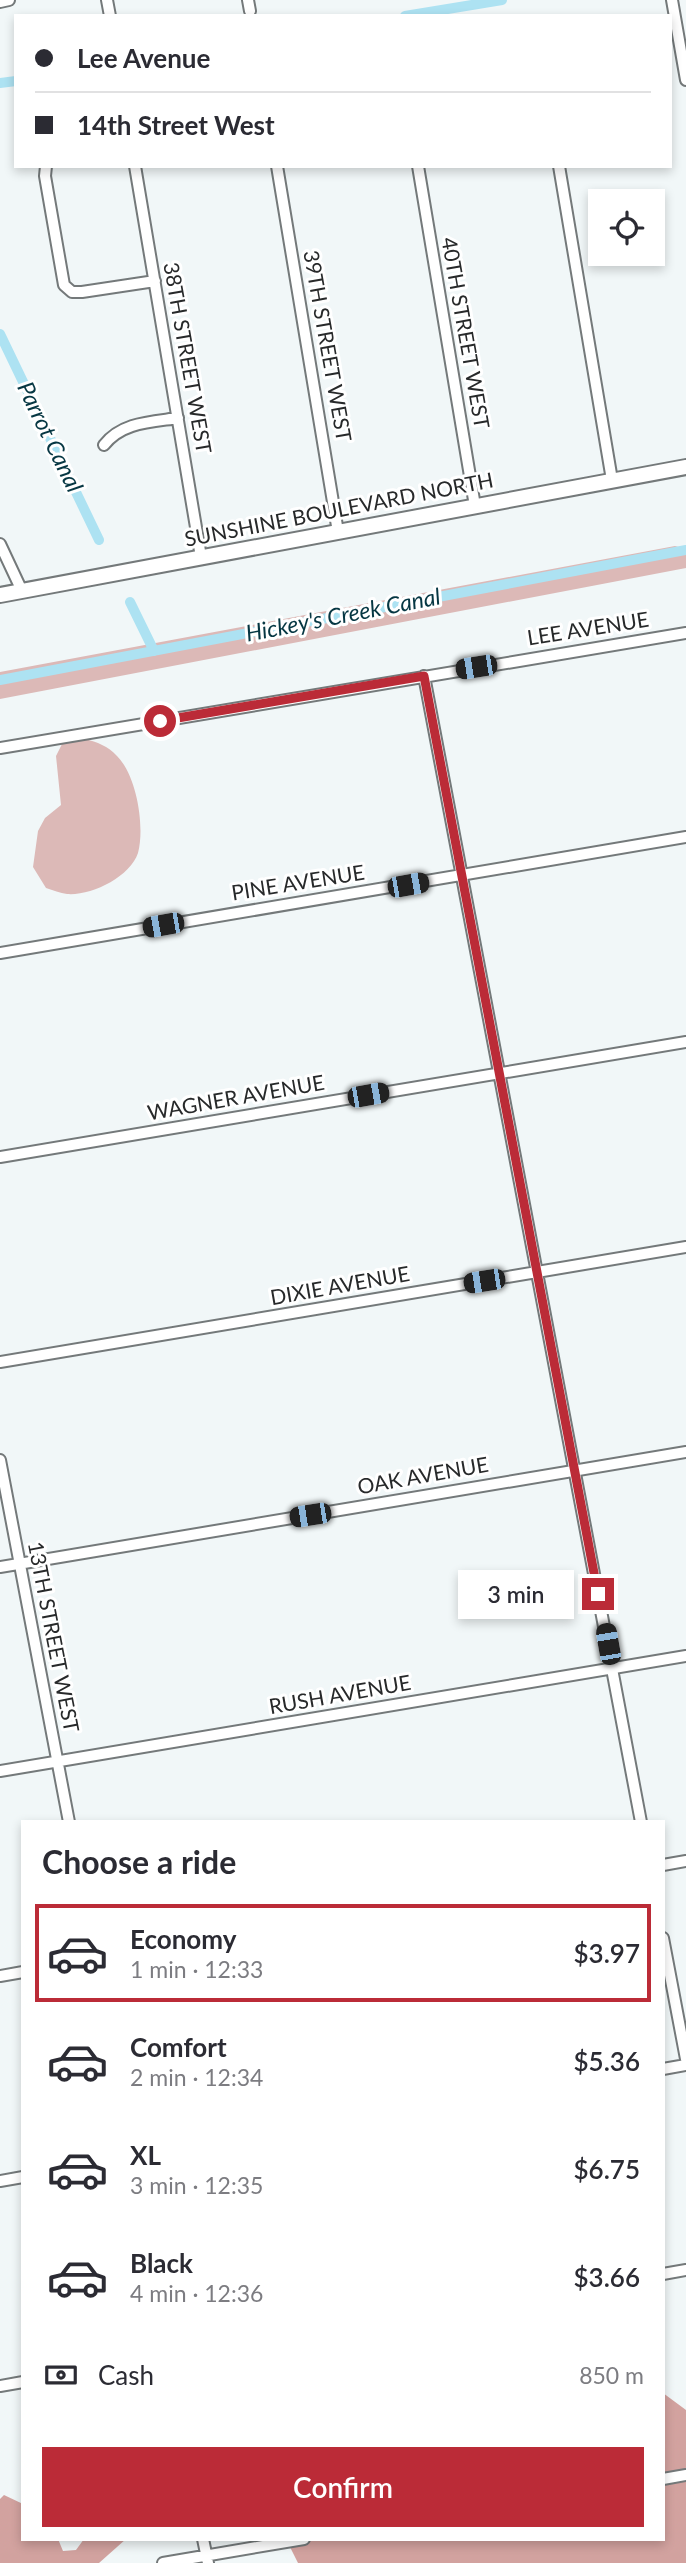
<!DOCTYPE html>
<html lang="en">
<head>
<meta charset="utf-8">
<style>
  body { margin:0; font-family:Lato,sans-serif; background:#f7f7f7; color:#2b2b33; height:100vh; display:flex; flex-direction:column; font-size:26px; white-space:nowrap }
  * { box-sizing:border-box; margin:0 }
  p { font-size:23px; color:#7c7c81 }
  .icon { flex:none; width:38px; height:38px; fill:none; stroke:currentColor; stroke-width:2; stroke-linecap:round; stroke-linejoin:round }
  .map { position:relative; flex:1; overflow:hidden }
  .drawer { position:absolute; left:21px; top:1820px; width:644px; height:721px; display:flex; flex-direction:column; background:#fff; border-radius:0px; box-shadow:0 4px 10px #0003 }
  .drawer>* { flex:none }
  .guide { position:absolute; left:14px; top:14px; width:658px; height:154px; border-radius:0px; box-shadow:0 4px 10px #0003; display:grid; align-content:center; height:154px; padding:0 21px; background:#fff }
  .tools { position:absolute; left:588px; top:189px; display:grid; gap:14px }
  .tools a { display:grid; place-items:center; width:77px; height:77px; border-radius:0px; background:#fff; box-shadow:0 4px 10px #0003; font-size:35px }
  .end { position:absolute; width:32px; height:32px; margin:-16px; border:9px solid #bb2b37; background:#fff; box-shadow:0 0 0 4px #fff }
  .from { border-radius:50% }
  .bubble { position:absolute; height:49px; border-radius:0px; background:#fff; box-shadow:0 4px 10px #0003; font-size:23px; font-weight:600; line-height:49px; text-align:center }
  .car { position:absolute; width:21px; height:42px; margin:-21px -10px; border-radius:9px; box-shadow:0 0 5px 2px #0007; background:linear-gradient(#222 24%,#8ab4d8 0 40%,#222 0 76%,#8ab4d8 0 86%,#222 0) }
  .guide b { display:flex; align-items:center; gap:24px; height:66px; font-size:26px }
  .guide b+b { border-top:2px solid #e1e1e2 }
  .guide i { width:18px; height:18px; background:#2b2b33 }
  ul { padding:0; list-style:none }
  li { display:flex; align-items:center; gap:21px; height:98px; margin:0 14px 10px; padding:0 7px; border:4px solid transparent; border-radius:0px }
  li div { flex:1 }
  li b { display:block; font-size:26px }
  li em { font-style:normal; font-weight:600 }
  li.active { border-color:#bb2b37 }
  li>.icon { width:63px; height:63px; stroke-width:1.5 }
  h2 { padding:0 21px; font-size:32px; line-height:84px }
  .pay { display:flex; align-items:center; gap:18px; height:77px; padding:0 21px; font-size:26px }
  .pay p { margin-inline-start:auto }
  .action { display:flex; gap:14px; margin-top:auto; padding:14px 21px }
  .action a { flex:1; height:80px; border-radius:0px; background:#bb2b37; color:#fff; font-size:28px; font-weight:600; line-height:80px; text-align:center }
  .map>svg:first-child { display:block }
  .green { fill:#dcb9b7 }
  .forest { fill:#d2a29f }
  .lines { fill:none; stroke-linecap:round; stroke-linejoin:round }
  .canal { stroke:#ade2f2; stroke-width:10 }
  .street-casing { stroke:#74797a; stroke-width:14 }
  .secondary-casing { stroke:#74797a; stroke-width:18 }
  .street { stroke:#fff; stroke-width:10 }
  .secondary { stroke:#fff; stroke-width:14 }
  .route { stroke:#bb2b37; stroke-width:9 }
  .labels { text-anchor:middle; stroke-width:6; stroke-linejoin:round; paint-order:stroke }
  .street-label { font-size:21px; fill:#27292a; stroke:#fff }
  .water-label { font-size:23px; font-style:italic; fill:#063743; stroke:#fff }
</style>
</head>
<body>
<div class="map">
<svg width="686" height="2563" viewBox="0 0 686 2563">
  <rect width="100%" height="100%" fill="#f1f7f8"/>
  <path class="green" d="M675,546L686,549V568L0,699V672Z
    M85,739C97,742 108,746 117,756C137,776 145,827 138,853C130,877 91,896 67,894C60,893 53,890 46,888L33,867L38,831L45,818L61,805L56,756L62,744Z"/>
  <path class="forest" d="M663,2393L686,2410V2563H298L286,2539H663Z
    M4,2495L23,2504V2539H58L63,2551L76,2550L84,2539H126L99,2563H0V2499Z"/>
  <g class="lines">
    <path class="canal" d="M405,16L502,0
      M0,83L16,81
      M0,334L99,540
      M130,602L154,651
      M0,680L686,550"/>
    <defs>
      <path id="street" d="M107,0L110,16
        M248,0L250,11
        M672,0L686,80
        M0,2L9,0
        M46,166L45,176L64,285L72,292H82L155,281
        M135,166L201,557
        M277,166L338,532
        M418,166L475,506
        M559,166L612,480
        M104,445C122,422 151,422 178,418
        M0,544L22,591
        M424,676L641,1822
        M0,748L686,633
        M0,953L686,837
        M0,1157L686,1042
        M0,1362L686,1247
        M0,1460L69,1822
        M0,1567L686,1452
        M0,1771L686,1656
        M663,1865L686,1861
        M663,1938L686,2059
        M0,1976L23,1972
        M663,2069L686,2065
        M0,2181L23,2177
        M663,2274L686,2270
        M0,2386L23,2382
        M663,2479L686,2475
        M203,2539L208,2563
        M163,2563L304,2539"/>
      <path id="secondary" d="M0,595L686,467"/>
    </defs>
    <use href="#street" class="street-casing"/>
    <use href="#secondary" class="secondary-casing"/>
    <use href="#street" class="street"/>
    <use href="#secondary" class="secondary"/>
  </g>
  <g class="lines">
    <path class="route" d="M160,721L424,676L598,1594"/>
  </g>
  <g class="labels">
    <g class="street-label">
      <text transform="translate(465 333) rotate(80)" y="7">40TH STREET WEST</text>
      <text transform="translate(327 346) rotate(80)" y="7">39TH STREET WEST</text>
      <text transform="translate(187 358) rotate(80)" y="7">38TH STREET WEST</text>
      <text transform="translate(339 510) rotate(-11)" y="7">SUNSHINE BOULEVARD NORTH</text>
      <text transform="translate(588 629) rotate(-9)" y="7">LEE AVENUE</text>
      <text transform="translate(298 883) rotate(-9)" y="7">PINE AVENUE</text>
      <text transform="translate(236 1098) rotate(-10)" y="7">WAGNER AVENUE</text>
      <text transform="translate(340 1286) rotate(-10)" y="7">DIXIE AVENUE</text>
      <text transform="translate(423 1476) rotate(-10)" y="7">OAK AVENUE</text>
      <text transform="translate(53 1637) rotate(79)" y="7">13TH STREET WEST</text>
      <text transform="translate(340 1695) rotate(-10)" y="7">RUSH AVENUE</text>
    </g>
    <g class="water-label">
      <text transform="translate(50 437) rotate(64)" y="8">Parrot Canal</text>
      <text transform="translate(343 615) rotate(-11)" y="8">Hickey's Creek Canal</text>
    </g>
  </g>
</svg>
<div class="tools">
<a><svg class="icon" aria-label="locate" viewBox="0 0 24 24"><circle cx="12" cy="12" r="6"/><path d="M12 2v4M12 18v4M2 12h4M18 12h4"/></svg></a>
</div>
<i class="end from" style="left:160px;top:721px"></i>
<i class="end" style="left:598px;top:1594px"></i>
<div class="bubble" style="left:458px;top:1570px;width:116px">3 min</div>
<i class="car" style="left:476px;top:667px;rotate:261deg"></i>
<i class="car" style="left:408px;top:885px;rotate:80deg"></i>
<i class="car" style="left:163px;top:925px;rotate:260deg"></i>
<i class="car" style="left:368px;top:1095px;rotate:80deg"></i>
<i class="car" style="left:484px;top:1281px;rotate:261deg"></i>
<i class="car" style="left:310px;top:1515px;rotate:261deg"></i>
<i class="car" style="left:608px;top:1644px;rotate:350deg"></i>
<div class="guide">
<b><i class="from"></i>Lee Avenue</b>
<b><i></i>14th Street West</b>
</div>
<section class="drawer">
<h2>Choose a ride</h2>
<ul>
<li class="active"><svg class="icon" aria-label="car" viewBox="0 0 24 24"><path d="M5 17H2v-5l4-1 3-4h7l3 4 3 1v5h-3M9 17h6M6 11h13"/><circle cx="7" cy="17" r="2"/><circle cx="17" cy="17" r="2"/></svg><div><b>Economy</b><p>1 min · 12:33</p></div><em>$3.97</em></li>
<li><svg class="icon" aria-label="car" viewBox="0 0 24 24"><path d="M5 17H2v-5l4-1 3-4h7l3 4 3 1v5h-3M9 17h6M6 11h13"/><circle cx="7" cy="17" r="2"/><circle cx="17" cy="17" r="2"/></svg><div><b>Comfort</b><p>2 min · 12:34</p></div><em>$5.36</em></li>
<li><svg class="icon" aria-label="car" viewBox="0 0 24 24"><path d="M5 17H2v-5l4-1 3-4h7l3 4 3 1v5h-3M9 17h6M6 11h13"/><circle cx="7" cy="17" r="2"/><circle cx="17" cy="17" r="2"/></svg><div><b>XL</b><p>3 min · 12:35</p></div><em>$6.75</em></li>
<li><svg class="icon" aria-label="car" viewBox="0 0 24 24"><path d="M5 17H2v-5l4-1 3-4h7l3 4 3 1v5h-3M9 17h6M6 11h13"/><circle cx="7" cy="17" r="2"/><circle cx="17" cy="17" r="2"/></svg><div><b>Black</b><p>4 min · 12:36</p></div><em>$3.66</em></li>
</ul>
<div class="pay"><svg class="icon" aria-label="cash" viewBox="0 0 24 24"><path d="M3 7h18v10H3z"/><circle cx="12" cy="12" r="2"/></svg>Cash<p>850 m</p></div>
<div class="action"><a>Confirm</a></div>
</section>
</div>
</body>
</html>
